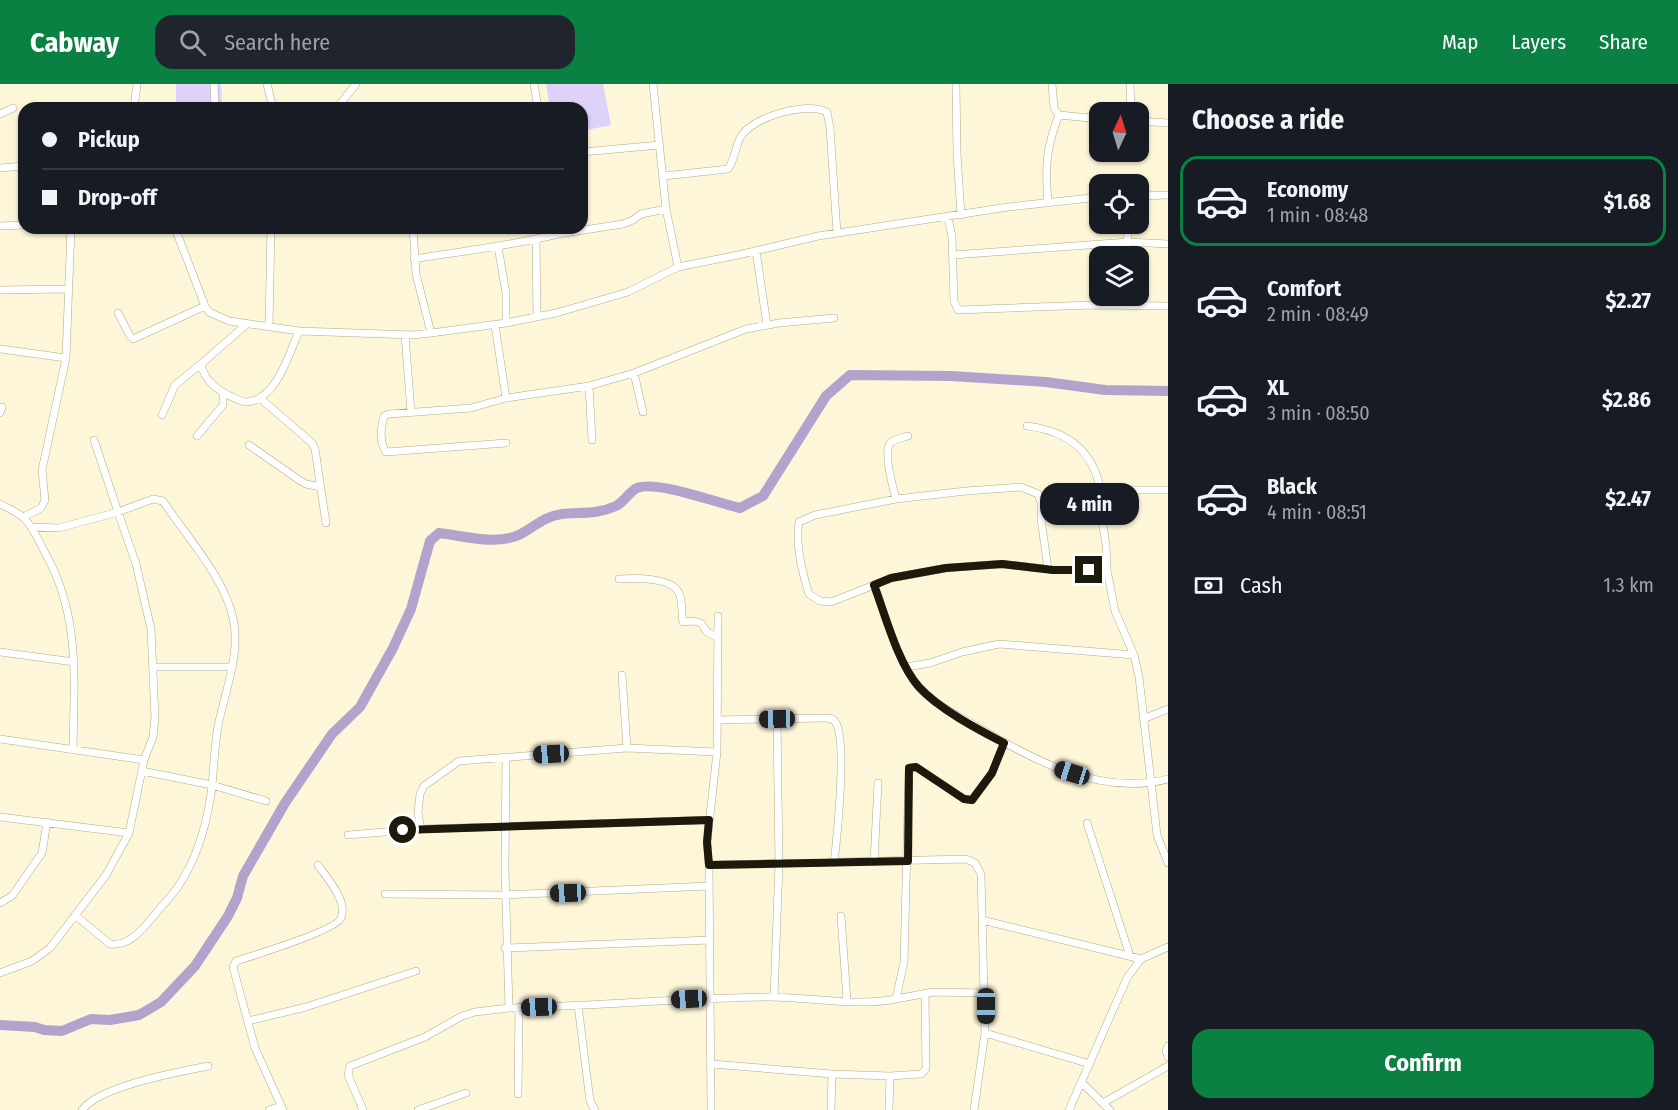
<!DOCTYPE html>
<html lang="en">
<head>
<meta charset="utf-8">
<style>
  body { margin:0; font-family:"Fira Sans Condensed",sans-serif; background:#20242c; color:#f1f3f6; height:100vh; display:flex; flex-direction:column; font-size:22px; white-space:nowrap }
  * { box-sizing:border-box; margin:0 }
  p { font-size:20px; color:#9ea1a6 }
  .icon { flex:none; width:33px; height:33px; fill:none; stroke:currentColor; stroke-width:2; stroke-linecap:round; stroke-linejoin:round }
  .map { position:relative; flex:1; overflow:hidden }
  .panel { display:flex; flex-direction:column; background:#171b24; width:510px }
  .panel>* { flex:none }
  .guide { position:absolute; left:18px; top:18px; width:570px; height:132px; border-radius:18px; box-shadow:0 2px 4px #0004; display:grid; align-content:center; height:132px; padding:0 24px; background:#171b24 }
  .needle { width:39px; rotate:4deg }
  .tools { position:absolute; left:1089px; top:18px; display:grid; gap:12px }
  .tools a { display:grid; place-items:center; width:60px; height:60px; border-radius:12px; background:#171b24; box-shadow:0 2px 4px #0004; font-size:30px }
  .end { position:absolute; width:27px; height:27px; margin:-14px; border:8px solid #1d190c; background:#fff; box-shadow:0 0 0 3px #fff }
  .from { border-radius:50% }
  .bubble { position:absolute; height:42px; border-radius:18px; background:#171b24; box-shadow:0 2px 4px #0004; font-size:20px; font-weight:700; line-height:42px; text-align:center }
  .car { position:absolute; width:18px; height:36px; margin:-18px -9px; border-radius:8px; box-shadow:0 0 4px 2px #0007; background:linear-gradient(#222 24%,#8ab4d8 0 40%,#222 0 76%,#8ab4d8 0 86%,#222 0) }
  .guide b { display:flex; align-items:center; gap:21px; height:57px; font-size:22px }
  .guide b+b { border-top:2px solid #363941 }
  .guide i { width:15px; height:15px; background:#f1f3f6 }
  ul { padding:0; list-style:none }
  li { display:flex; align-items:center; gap:18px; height:90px; margin:0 12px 9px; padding:0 12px; border:3px solid transparent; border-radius:18px }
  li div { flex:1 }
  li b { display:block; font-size:22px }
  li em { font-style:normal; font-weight:700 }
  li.on { border-color:#0b8043 }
  li>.icon { width:54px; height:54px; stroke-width:1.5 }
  h2 { padding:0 24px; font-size:27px; line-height:72px }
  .pay { display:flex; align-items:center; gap:15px; height:66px; padding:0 24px; font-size:22px }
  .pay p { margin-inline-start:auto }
  .button { display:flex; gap:12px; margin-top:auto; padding:12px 24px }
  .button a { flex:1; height:69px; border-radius:18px; background:#0b8043; color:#fff; font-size:24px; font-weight:700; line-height:69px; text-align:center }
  header { display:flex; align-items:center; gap:36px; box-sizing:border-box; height:84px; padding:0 30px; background:#0b8043; color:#fff }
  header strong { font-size:28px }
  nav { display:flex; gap:33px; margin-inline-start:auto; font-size:21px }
  .search { width:420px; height:54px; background:#20242c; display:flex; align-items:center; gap:15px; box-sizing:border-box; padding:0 21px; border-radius:18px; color:#9ea1a6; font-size:22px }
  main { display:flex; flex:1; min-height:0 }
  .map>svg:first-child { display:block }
  .green { fill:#ded1fa }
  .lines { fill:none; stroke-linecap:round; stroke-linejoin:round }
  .river { stroke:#b1a3cc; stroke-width:10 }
  .minor-casing { stroke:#b3aa87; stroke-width:8 }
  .minor { stroke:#fff; stroke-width:7 }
  .route { stroke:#1d190c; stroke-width:8 }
</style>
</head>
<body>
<header>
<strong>Cabway</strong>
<div class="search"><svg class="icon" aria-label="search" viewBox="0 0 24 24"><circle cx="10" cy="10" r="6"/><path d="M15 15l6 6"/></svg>Search here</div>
<nav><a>Map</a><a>Layers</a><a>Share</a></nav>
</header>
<main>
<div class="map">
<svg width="1168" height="1026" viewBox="0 0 1168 1026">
  <rect width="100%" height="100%" fill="#fef6d9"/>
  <path class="green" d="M176,0H221L222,23L176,22Z
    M546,0H603L611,41L582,47V24H550Z"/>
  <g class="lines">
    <path class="river" d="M0,941L35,943L44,946L62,947L91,935L110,936L139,931L161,918L195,882L228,832L237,814L243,792L285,719L332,650L360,623L393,564L411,525L430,457L439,449C465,452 497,462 521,450C535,442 545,432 562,430C582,428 596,431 616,422C624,418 629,408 637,404C657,396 717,419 740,424L763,412L826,312L850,291L951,292L1046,298L1105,306L1168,307"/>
    <defs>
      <path id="minor" d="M214,0L215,24
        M267,0L273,24
        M534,0L538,24
        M653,0L666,125L678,183
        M956,0L957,70L961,131
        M1052,0L1054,24L1059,31L1100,35
        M1130,0L1131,28
        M134,24L137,0
        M337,24L356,0
        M0,30L13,24
        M1138,37L1168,39
        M582,68L660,61
        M0,84L24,82
        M664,92L728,85C735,75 735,64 740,54C751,33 807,17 827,28L830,44L837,149
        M1138,112L1168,111
        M1048,118C1045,84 1046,63 1059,31
        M948,133L952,153L954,217L958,226L1092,221L1168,222
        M0,142L24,141
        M175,144L205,222L209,228L229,237L299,247L413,251L431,249L506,239L556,229L628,208L678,183L738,171L818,152L1008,123L1100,113
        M413,144L416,190L431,249
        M558,150L623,140L633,136L641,130L666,125
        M536,156L537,233
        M498,163L506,209V239
        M756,167L767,241
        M953,171L1129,158L1168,160
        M1127,172L1128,140
        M414,175C462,167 510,162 558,150L557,144
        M0,206L67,205
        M1124,222L1125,212
        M118,229L130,252L133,255L205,222
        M247,240L201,280C204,295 214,304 228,311C233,313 239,317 245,318C275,319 289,270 299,247
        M495,241L506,314
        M269,243L271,144
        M405,251L411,328
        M0,265L66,274
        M634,289L643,328
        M589,302L592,356
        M261,315L312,359L315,365L326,439
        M0,329L2,323
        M162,331L175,301L201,280
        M1027,342C1068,347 1095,367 1101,410C1101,414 1100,419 1100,423L1106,461L1107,486L1115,527L1134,571L1139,593L1157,751L1168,779
        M197,352L223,321V308
        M506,359L386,368C379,358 381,343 384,332L389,330L471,324L506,314L589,302L634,289L746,245L779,239L834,234
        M249,361L299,396L306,400L321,403
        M1101,412L1108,406H1168
        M896,415C893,404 883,368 890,359C894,355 902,354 908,352
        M0,420C8,424 17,428 24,434C32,442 38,455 43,465C81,530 74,594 73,666
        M23,433L41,424L45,416L42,386L66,274L71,144
        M1048,485L1041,435V419L1038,410L1021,403L966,407L896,415L815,431L799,438C795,461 802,488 809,510L820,517L831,518L892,494L946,484L1002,480L1048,485L1053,486H1107
        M619,495C634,494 672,493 679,509C683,518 681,529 683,538L694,537L701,539L707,548L717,553
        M874,501C886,532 896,575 918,602C932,619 955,630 974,641C1031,675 1100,713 1168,695
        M0,568L74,578
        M153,583H231
        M906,583L930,579L962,568L999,560L1134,571
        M622,591L627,664
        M1143,635L1168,625
        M717,636L824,634C830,634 833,634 836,639C847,658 837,754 834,779
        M0,655L144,676L153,653L155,634L151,545L136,480L118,428L59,444L31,443
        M506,673L505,787L509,924
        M142,687L212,701L266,717
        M0,733L129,749
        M1087,739L1130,872
        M421,745L418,729L420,710L424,702L459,677L627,664L717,668
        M348,751L421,745L709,736
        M874,778L878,699
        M709,781L966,775L975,779L981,790L985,949L974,1026
        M385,810L505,811L709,802
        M0,819L12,812L42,769L47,738
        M75,831L110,860C129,862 140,848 151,835C159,825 169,815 177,804C196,777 206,743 211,710C214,687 214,664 218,642C225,607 241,569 233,534C224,493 186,452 163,417L153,415L118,428L94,356
        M841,832L847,917
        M982,836L1141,875
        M505,864L710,856
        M0,889L32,877L50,864L106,791L129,749L144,676
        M774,913L779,780L777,635
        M896,915L933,908L985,909
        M578,921L590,1017L595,1026
        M248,937L306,923L416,887
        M985,949L1090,980
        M1168,962L1166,967L1168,973
        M712,980L832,990
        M890,992L921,990L926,985L925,909
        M1082,999L1110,1026
        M518,1010L519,923
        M1103,1019L1168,982
        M82,1026C100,1002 178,988 208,982
        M269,1026L281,1022
        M283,1026L255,964L233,883L236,877C252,872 337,846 341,834C348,817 327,794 318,781
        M363,1026L348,991L350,982L425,953L462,932L475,928L509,924C595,922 682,914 769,913C811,913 855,923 896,915L904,878L909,684L916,683L964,715L972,716L992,689L1004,659
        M418,1026L466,1009
        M711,1026L709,781L707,758L717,668L718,532
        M831,1026L832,990L890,992L889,1026
        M1069,1026L1127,894L1141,875L1168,863"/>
    </defs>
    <use href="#minor" class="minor-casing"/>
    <use href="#minor" class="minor"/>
  </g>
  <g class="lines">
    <path class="route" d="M403,746L709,736L707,758L709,781L908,777L909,684L916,683L964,715L972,716L992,689L1004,659C977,645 939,625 919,603C898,580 885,530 874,501L891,494L946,484L1002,480L1053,486H1089"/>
  </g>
</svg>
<div class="tools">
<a><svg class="needle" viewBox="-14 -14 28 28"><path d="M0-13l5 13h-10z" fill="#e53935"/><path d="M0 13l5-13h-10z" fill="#9ea1a6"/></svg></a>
<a><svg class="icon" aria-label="locate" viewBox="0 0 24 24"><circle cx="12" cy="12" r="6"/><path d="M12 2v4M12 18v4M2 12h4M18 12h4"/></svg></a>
<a><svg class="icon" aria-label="layers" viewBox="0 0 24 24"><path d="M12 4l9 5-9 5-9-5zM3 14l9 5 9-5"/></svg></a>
</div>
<i class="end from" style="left:403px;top:746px"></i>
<i class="end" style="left:1089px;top:486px"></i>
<div class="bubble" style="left:1040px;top:399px;width:99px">4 min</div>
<i class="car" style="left:777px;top:635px;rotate:269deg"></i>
<i class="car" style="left:551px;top:670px;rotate:267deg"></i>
<i class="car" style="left:1072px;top:689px;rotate:287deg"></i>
<i class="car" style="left:568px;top:809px;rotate:268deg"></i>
<i class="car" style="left:689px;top:915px;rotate:267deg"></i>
<i class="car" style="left:986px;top:922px;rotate:180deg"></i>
<i class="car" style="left:539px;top:923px;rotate:268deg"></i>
<div class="guide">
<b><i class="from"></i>Pickup</b>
<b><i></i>Drop-off</b>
</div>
</div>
<section class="panel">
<h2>Choose a ride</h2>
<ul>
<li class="on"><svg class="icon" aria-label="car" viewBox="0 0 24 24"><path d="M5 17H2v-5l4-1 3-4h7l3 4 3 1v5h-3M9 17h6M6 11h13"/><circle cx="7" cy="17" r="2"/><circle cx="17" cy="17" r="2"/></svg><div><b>Economy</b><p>1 min · 08:48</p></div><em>$1.68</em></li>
<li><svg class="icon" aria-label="car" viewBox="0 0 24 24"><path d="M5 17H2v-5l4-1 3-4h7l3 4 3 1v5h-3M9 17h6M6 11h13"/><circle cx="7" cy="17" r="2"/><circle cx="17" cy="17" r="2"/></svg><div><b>Comfort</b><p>2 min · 08:49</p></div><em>$2.27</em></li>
<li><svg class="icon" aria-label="car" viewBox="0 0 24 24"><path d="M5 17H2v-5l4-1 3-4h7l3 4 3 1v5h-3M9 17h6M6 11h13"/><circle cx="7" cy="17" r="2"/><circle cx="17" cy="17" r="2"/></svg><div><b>XL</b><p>3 min · 08:50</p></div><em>$2.86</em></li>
<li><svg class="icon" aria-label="car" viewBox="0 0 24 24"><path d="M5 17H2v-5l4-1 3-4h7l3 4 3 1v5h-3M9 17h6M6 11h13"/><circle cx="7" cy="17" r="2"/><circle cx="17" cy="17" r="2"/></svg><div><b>Black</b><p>4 min · 08:51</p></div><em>$2.47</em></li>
</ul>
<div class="pay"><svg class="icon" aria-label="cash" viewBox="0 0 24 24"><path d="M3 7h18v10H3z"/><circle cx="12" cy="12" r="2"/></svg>Cash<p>1.3 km</p></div>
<div class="button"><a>Confirm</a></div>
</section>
</main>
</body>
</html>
